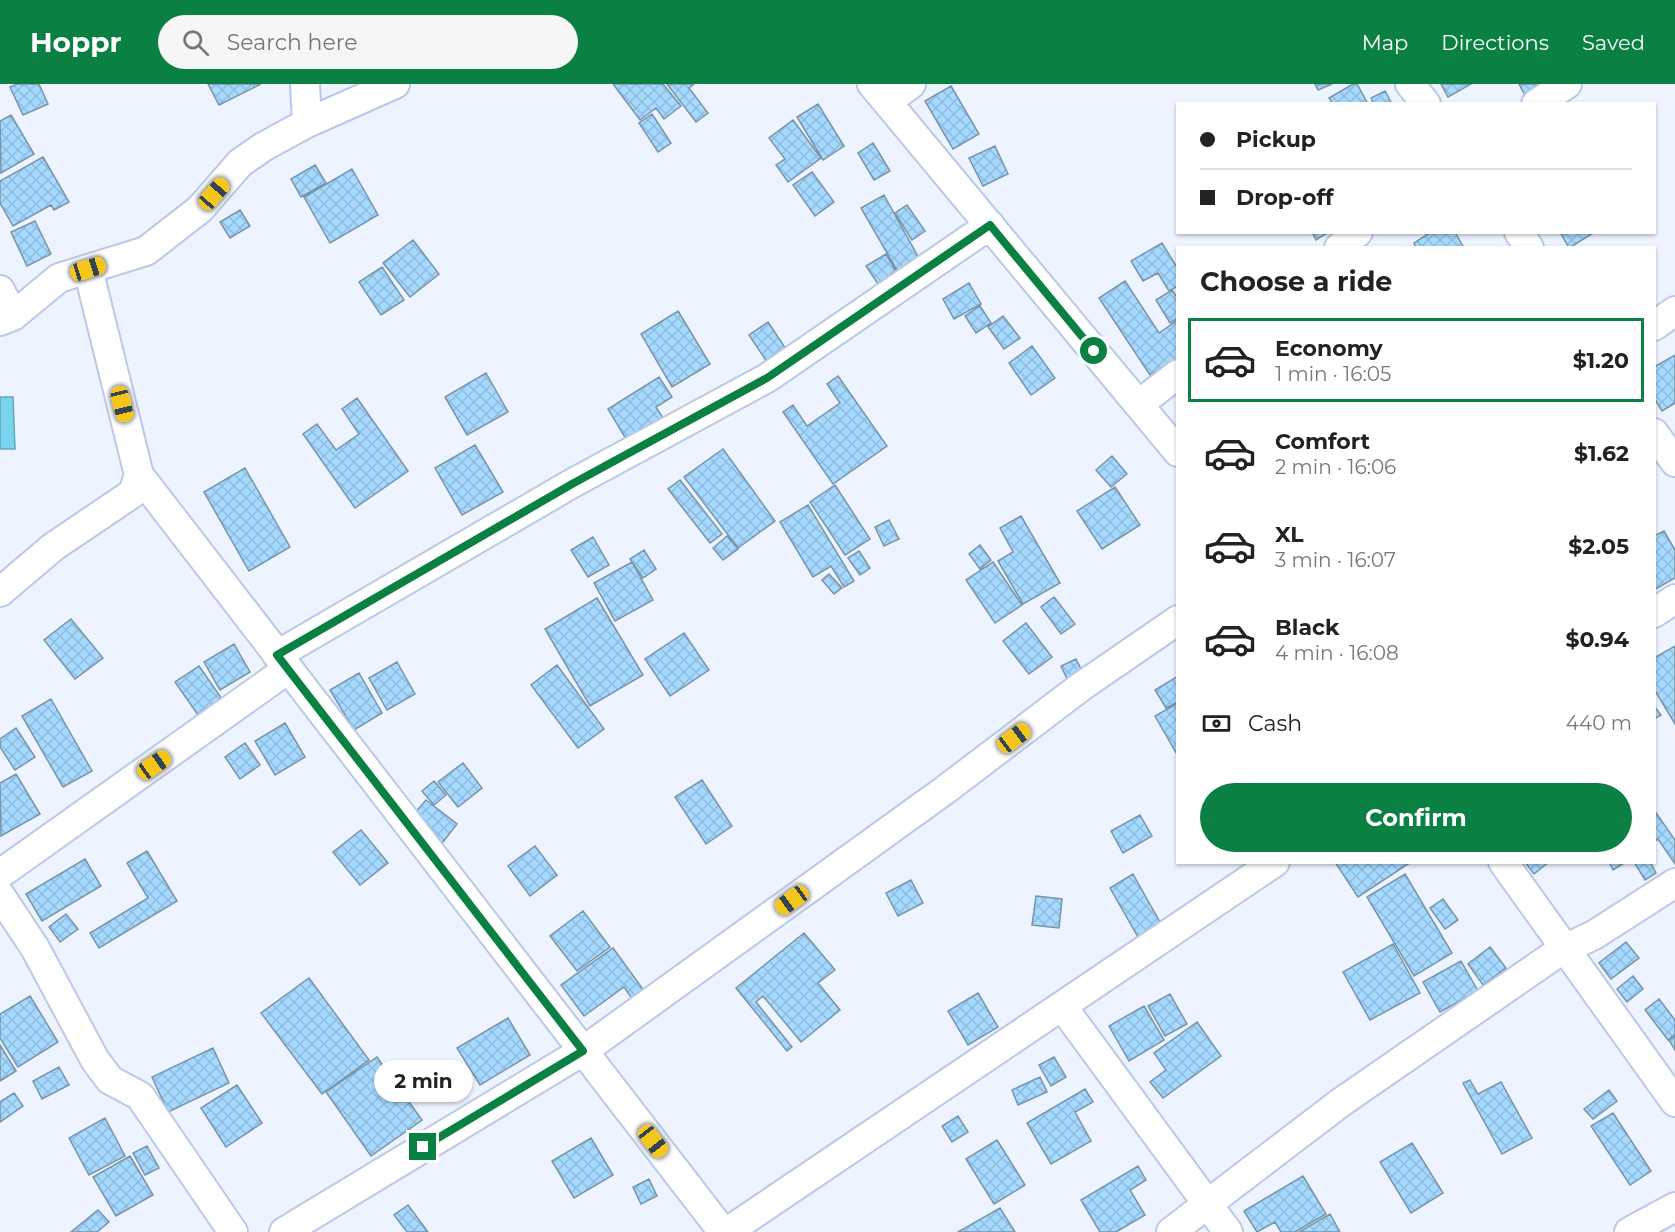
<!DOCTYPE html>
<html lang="en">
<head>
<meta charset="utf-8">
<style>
  body { margin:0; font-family:Montserrat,sans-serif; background:#f6f6f6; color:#222; height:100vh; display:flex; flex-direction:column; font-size:22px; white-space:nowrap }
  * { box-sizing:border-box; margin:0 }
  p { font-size:20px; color:#767676 }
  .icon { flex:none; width:33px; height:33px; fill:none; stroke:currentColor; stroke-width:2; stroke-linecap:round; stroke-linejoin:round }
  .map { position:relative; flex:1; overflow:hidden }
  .panel { position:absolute; left:1176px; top:162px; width:480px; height:618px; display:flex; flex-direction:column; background:#fff; border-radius:0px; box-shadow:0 2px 4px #0004 }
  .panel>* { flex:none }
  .top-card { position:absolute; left:1176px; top:18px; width:480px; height:132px; border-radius:0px; box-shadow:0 2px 4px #0004; display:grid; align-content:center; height:132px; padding:0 24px; background:#fff }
  .end { position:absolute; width:27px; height:27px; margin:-14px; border:8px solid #0b8043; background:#fff; box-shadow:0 0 0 3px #fff }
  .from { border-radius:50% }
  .bubble { position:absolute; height:42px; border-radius:21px; background:#fff; box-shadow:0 2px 4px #0004; font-size:20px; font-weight:700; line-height:42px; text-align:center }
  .car { position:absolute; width:18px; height:36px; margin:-18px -9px; border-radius:8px; box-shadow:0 0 4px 2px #0007; background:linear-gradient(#f5c518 24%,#345 0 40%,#f5c518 0 76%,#345 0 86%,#f5c518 0) }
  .top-card b { display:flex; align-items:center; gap:21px; height:57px; font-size:22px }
  .top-card b+b { border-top:2px solid #e0e0e0 }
  .top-card i { width:15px; height:15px; background:#222 }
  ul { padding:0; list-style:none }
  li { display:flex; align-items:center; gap:18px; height:84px; margin:0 12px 9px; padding:0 12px; border:3px solid transparent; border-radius:0px }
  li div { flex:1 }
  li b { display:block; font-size:22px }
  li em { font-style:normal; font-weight:700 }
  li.selected { border-color:#0b8043 }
  li>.icon { width:54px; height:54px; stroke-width:1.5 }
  h2 { padding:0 24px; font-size:27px; line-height:72px }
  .pay { display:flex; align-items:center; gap:15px; height:66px; padding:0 24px; font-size:22px }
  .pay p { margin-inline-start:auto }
  .cta { display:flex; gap:12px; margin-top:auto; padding:12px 24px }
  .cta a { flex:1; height:69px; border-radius:36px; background:#0b8043; color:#fff; font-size:24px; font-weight:700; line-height:69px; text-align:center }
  header { display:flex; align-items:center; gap:36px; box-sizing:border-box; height:84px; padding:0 30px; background:#0b8043; color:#fff }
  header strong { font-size:28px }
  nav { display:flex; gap:33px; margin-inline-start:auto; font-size:21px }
  .search { width:420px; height:54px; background:#f6f6f6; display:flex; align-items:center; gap:15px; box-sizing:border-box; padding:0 21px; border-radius:33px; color:#767676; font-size:22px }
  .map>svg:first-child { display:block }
  .water { fill:#79d4ed; stroke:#64a6bb; stroke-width:1.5 }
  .building { fill:url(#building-cross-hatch); stroke:#7994a8; stroke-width:1.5 }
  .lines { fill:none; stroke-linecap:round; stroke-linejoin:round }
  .minor-casing { stroke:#bac9e5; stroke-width:32 }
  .minor { stroke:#fff; stroke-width:28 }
  .route { stroke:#0b8043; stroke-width:8 }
</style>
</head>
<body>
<header>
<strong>Hoppr</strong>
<div class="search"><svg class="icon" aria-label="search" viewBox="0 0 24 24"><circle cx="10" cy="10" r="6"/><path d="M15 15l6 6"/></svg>Search here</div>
<nav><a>Map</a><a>Directions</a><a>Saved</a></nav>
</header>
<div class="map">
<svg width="1675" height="1148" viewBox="0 0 1675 1148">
  <defs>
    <pattern id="building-cross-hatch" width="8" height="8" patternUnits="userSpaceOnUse" patternTransform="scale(1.5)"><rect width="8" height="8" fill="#a5d9ff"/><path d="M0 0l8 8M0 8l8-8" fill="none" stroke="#8fbbdc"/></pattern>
  </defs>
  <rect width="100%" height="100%" fill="#edf3ff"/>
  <path class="water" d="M0,313H13L15,365H0Z"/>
  <path class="building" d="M17,0H39L48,20L23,31L10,3Z
    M208,0H261L219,21Z
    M613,0H663L681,22L664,35L656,24L640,36Z
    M667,0H694L689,4L708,29L696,38Z
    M1315,0H1332L1318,6Z
    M1353,0H1357L1368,20H1333L1329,14Z
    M1441,0H1471L1448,13Z
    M1519,0H1540L1545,7L1528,17Z
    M951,2L979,50L953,65L925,17Z
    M1385,7L1392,20H1374L1371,14Z
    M818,20L844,62L823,76L797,33Z
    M652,30L671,59L658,68L639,39Z
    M11,31L34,70L1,89L0,37Z
    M793,36L821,74L788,98L776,81L785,75L769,54Z
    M873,59L890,87L874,96L858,69Z
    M995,62L1008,90L983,102L969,74Z
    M43,73L69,118L54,126L51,121L13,142L0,119V97Z
    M315,81L326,99L301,113L291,95Z
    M352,85L378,131L330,159L304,113Z
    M812,88L834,118L815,132L793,101Z
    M884,111L920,176L898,188L861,124Z
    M907,121L925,147L912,156L895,129Z
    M240,126L250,142L230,154L220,138Z
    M35,137L51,170L27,182L11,148Z
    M1312,148H1329L1316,156Z
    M1431,148H1455L1464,164H1416L1414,159Z
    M1560,148H1595L1569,164Z
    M413,156L439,190L410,213L383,179Z
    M1162,159L1178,185V202L1169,207L1158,189L1143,197L1131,177Z
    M886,170L897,189L878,200L866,182Z
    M382,183L404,216L381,231L359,198Z
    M1125,197L1159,249L1178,236V274L1150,291L1099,214Z
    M969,199L981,220L954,235L943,215Z
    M1172,206L1178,215V234L1170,239L1156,216Z
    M980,222L991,239L976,249L965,232Z
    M678,227L710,280L672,303L641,250Z
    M1003,232L1020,254L1004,265L988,243Z
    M768,238L786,265L767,278L749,251Z
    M1032,262L1055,294L1031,311L1009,279Z
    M1675,271V319L1662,327L1654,314V283Z
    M486,289L508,328L467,351L445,313Z
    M838,292L887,362L833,400L783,328L793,321L807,342L840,319L827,300Z
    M659,293L672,313L656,323L668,342L632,365L608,325Z
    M357,314L408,387L355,424L303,350L317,340L336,366L359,350L342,325Z
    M475,361L503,408L462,431L435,384Z
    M723,365L775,437L738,464L684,393Z
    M1112,372L1127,390L1111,403L1096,386Z
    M245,384L290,463L249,487L204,408Z
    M680,396L722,450L710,459L668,405Z
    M835,401L870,455L845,471L810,418Z
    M1115,403L1140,441L1102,465L1077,427Z
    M808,421L854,497L844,503L831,482L813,493L780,438Z
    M1021,432L1060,499L1023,520L998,477L1013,468L1000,444Z
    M889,436L899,455L884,462L875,443Z
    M1664,447L1675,466V494L1654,506V452Z
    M727,452L738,465L723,476L713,464Z
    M593,453L609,481L588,493L571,466Z
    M980,461L991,476L980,485L969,470Z
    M644,466L656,485L643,494L630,475Z
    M859,467L870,484L860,491L848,474Z
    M632,478L653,516L615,537L594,499Z
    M993,478L1022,521L995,539L966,496Z
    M829,490L842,504L834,510L822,496Z
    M1054,513L1075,540L1061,550L1041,523Z
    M597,514L643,591L590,622L545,545Z
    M71,535L103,574L75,595L44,556Z
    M1026,539L1052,573L1029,590L1003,557Z
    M684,549L709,586L670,612L645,575Z
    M234,560L250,588L220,606L204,578Z
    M1675,562V640L1654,605V574Z
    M1076,575L1084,591L1069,599L1061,582Z
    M397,578L415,610L387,626L369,594Z
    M557,581L604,645L578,664L531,601Z
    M199,582L222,615L198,631L175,598Z
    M359,589L382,629L354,646L330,606Z
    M1178,592V618L1166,624L1155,606Z
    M51,615L92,687L63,703L22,632Z
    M1178,619V672L1155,632Z
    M1654,622L1661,631L1654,635Z
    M285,639L305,673L275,691L255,657Z
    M16,644L35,673L15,686L0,663V655Z
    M245,659L260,681L240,695L225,673Z
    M463,679L482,704L458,723L438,698Z
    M16,690L40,730L1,752L0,699Z
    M702,696L732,742L706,760L675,713Z
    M434,697L446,711L434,721L422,707Z
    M426,716L457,740L440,762L408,737Z
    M1654,726L1675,756V780L1658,755L1654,758Z
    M1140,731L1152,752L1123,769L1111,747Z
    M361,746L388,779L360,801L333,768Z
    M535,762L557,791L530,812L508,782Z
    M147,767L177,817L99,864L90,849L148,814L127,779Z
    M85,775L101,802L42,837L26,810Z
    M1335,778H1411L1358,813Z
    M1525,778H1549L1534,790Z
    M1609,778H1626L1613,786Z
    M1634,778H1650L1656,789L1645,796Z
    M1133,790L1161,840L1138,853L1110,804Z
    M1405,790L1452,869L1414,892L1367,813Z
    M911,796L923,819L898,832L886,809Z
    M1036,812L1062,815L1059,844L1032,841Z
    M1443,815L1458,836L1445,845L1430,824Z
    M583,827L610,863L577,887L550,852Z
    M66,830L78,845L60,858L49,843Z
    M804,849L835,886L818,899L840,926L801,958L763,912L756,918L792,963L787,967L736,904Z
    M1626,858L1639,874L1611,895L1599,879Z
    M1393,860L1420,909L1370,936L1343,888Z
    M1490,863L1506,884L1483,901L1468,880Z
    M613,864L645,908L633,916L624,903L584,932L561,901Z
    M1461,877L1478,907L1440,928L1423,898Z
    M1633,892L1643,905L1627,918L1617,905Z
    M309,894L369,976L322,1010L261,929Z
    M978,909L998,943L968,961L948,927Z
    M1170,910L1187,940L1165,952L1148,922Z
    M30,912L58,958L18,983L0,954V930Z
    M1659,915L1675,936V950L1668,956L1645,926Z
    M1144,922L1164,956L1129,977L1109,942Z
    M508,934L530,971L480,1001L457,964Z
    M1197,938L1221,972L1163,1014L1150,998L1166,986L1154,969Z
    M1675,952V966L1669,956Z
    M0,961L16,987L0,997Z
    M213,964L229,999L168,1028L152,993Z
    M377,973L422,1036L371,1072L326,1008Z
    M1054,973L1066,993L1051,1002L1039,981Z
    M59,983L69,1001L42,1015L33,997Z
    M1040,993L1047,1008L1018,1021L1012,1006Z
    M1470,996L1478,1010L1501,998L1532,1054L1502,1070L1463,999Z
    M237,1001L262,1039L226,1063L201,1024Z
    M1085,1005L1093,1018L1075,1028L1091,1057L1051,1080L1027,1039Z
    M1609,1006L1617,1017L1593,1035L1584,1025Z
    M14,1009L23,1022L0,1038V1018Z
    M1613,1029L1651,1087L1630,1101L1591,1042Z
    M958,1032L968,1048L952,1058L942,1042Z
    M105,1034L125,1072L89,1091L69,1054Z
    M591,1054L613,1091L574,1114L552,1077Z
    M997,1056L1025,1101L994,1120L966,1075Z
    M1412,1059L1443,1109L1411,1129L1380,1078Z
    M147,1062L159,1084L145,1091L133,1069Z
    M130,1072L153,1111L116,1132L93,1093Z
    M1138,1082L1146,1096L1130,1106L1145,1131L1116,1148H1100L1081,1116Z
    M1303,1092L1326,1130L1295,1148H1281L1275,1138L1257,1148L1244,1127Z
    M649,1095L657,1112L641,1120L633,1103Z
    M408,1121L428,1148H407L394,1131Z
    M1000,1124L1015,1148H958Z
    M98,1126L109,1138L97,1148H71Z
    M1330,1130L1340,1148H1299Z"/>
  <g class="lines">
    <defs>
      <path id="minor" d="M305,0L307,39
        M872,0L1178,368
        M1410,0L1426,20
        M887,18L911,0
        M1536,20L1567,0
        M1519,148L1529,164
        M1339,164L1358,148
        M0,206L13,232
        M0,237L13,232L59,194L146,167L200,125L240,79L263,63L307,39L395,0
        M1654,242L1675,227
        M1139,320L1178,290
        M1654,349L1675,378
        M139,391L723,1148
        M0,508L53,463L133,409L139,391L88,185
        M1654,529L1675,515
        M277,571L571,400L767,294L990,141
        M1503,778L1675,1018
        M0,790L288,585
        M0,811L35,864L95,976L110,996L140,1012L233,1148
        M1062,922L1228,1148
        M284,1148L583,967L945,706L1082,602L1178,536
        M727,1148L1275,778
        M1171,1148L1340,1019L1560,867L1594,851L1675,799
        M1629,1148L1675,1123"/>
    </defs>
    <use href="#minor" class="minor-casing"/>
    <use href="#minor" class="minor"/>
  </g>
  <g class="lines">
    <path class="route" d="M423,1063L583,967L277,571L572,400L767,294L990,141L1094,267"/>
  </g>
</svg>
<i class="end from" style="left:1094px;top:267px"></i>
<i class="end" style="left:423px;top:1063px"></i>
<div class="bubble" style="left:374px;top:976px;width:99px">2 min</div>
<i class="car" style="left:214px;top:110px;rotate:41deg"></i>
<i class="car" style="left:88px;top:185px;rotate:73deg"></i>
<i class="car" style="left:122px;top:320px;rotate:166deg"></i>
<i class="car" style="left:1014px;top:654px;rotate:53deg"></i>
<i class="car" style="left:154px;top:681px;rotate:55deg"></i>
<i class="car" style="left:792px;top:816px;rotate:234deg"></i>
<i class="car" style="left:653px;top:1057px;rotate:142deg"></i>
<div class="top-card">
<b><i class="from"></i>Pickup</b>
<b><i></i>Drop-off</b>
</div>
<section class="panel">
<h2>Choose a ride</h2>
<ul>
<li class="selected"><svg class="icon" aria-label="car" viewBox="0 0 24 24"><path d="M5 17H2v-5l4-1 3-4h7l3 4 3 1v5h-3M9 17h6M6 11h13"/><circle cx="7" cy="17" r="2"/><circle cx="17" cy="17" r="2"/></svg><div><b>Economy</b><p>1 min · 16:05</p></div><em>$1.20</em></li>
<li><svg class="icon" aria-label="car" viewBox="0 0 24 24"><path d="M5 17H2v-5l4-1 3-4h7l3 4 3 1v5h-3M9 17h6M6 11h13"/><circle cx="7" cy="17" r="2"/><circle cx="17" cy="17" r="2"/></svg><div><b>Comfort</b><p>2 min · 16:06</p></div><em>$1.62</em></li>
<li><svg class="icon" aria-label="car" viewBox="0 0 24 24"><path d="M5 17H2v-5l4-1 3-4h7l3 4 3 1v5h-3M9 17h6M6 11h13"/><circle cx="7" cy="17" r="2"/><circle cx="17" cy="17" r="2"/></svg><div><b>XL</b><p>3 min · 16:07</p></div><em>$2.05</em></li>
<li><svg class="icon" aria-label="car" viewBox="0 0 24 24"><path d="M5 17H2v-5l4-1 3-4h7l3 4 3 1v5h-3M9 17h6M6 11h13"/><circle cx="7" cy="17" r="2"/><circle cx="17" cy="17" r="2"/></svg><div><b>Black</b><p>4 min · 16:08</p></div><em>$0.94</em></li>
</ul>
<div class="pay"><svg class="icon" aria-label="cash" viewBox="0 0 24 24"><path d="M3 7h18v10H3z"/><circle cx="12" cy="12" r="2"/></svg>Cash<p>440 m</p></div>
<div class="cta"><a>Confirm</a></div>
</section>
</div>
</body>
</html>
